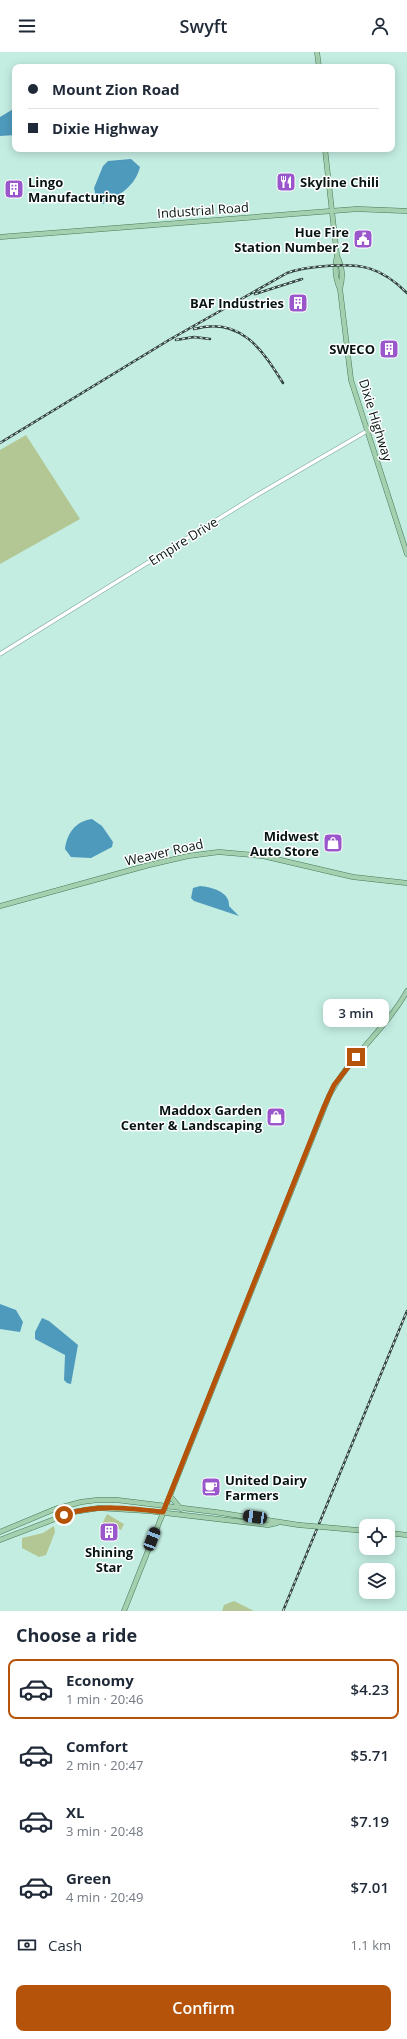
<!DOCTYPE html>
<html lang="en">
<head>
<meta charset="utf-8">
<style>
  body { margin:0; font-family:"Open Sans",sans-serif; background:#f6f6f7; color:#1f2937; height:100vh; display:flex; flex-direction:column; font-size:15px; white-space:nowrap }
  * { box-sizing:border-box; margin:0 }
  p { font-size:13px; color:#747a83 }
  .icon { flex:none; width:22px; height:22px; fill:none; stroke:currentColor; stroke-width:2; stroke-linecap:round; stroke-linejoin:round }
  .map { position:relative; height:1559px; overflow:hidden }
  .sheet { display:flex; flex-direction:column; background:#fff; flex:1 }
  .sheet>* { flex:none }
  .top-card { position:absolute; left:12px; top:12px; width:383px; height:88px; border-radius:8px; box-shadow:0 2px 10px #0003; display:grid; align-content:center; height:88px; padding:0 16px; background:#fff }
  .buttons { position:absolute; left:359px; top:1467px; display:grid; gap:8px }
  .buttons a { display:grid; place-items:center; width:36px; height:36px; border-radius:8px; background:#fff; box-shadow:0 2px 10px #0003; font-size:20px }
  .end { position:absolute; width:18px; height:18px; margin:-9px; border:5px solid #b45309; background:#fff; box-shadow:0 0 0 2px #fff }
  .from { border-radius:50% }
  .bubble { position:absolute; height:28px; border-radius:8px; background:#fff; box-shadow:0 2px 10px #0003; font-size:13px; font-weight:600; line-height:28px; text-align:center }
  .car { position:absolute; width:12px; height:24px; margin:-12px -6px; border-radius:5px; box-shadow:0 0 3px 1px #0007; background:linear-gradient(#222 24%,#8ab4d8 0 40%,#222 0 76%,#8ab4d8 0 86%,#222 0) }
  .top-card b { display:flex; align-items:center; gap:14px; height:38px; font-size:15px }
  .top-card b+b { border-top:1px solid #e0e1e3 }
  .top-card i { width:10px; height:10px; background:#1f2937 }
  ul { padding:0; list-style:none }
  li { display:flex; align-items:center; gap:12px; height:60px; margin:0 8px 6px; padding:0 8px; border:2px solid transparent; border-radius:8px }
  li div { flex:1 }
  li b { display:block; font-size:15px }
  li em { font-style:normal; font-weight:600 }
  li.selected { border-color:#b45309 }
  li>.icon { width:36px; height:36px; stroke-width:1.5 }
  h2 { padding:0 16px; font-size:18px; line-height:48px }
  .pay { display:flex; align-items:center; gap:10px; height:44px; padding:0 16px; font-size:15px }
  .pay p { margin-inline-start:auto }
  .button { display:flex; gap:8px; margin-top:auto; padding:8px 16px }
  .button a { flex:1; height:46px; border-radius:8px; background:#b45309; color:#fff; font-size:16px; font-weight:600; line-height:46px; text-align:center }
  header { display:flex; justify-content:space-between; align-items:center; height:52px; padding:0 16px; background:#fff; font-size:18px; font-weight:600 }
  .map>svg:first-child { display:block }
  .green { fill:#b2c793 }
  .water { fill:#4e9abd }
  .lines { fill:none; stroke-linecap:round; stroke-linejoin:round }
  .minor-casing { stroke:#7ea49b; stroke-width:4.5 }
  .major-casing { stroke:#457a57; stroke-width:5.5 }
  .minor { stroke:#fff; stroke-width:3.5 }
  .major { stroke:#a4d0b0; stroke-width:4.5 }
  .rail-casing { stroke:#304440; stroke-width:2.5 }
  .rail { stroke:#fff; stroke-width:1; stroke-dasharray:3; stroke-linecap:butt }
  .major-bridge-casing { stroke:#457a57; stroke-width:5.5; stroke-linecap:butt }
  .major-bridge { stroke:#a4d0b0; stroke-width:4.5 }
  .route { stroke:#b45309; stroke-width:5 }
  .labels { text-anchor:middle; stroke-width:3; stroke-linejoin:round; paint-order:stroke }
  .poi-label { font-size:13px; font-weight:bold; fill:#061512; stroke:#fff; text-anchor:end }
  .street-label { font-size:13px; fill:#061512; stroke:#fff }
</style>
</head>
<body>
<header><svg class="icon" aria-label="menu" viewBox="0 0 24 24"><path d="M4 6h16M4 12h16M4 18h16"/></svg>Swyft<svg class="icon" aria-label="person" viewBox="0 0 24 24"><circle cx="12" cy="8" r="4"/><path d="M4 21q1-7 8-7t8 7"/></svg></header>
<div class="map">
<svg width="407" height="1559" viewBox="0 0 407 1559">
  <rect width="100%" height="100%" fill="#c4ede2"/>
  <path class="green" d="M26,383L80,467L0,512V398Z
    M107,1462L124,1472L121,1478L112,1474L110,1477L102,1472Z
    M54,1474L55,1480L46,1503L39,1505L22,1496V1486L43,1481Z
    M234,1549L254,1559H222L224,1553Z"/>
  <path class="water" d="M15,56V83L0,84V65Z
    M131,107L140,115C135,135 119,143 103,152L97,150L94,136L103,114L108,109Z
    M92,767L102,774L113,790L112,795L91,806L71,805L65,797C67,781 76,769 92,767Z
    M200,834C212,835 230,840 229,854L239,864L194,849L191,846L193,836Z
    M0,1252L16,1258L23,1270L20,1280L0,1277Z
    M42,1266L49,1269L78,1293L71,1332L67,1331L64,1328L65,1303L35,1287V1280Z"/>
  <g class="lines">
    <defs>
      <path id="minor" d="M0,602L257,443L367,379"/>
      <path id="major" d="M317,0L319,15
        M325,97L337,204C343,216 343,225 340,237
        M0,185L357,157L407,159
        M337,204C334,216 335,226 340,237L351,328L407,502
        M0,854L149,813L188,804L219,800L263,804L353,825L407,831
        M170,1444L181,1457
        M334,1476L366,1479
        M0,1480L55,1457L81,1450L97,1448H117L215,1460L299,1473
        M388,1481L407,1483
        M0,1488L73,1460L99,1456L149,1459L268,1473L277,1471
        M124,1559L329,1044C349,1005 386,977 407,939"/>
    </defs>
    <use href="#minor" class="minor-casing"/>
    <use href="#major" class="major-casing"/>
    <use href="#minor" class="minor"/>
    <use href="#major" class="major"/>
    <defs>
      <path id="rail" d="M255,242L302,227
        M194,277C240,264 262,297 283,331
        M176,288L194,285L210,287
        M0,391L169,288L287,221C300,216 313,215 326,214C361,211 381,215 407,241
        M283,1559L407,1259"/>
    </defs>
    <use href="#rail" class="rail-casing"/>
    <use href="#rail" class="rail"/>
    <defs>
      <path id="major-bridge" d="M299,1473L334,1476"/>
    </defs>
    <use href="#major-bridge" class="major-bridge-casing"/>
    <use href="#major-bridge" class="major-bridge"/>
  </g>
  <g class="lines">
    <path class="route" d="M64,1463C96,1452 130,1456 163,1460L324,1055L334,1033L356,1005"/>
  </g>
  <defs>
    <symbol id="restaurant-square" viewBox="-11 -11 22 22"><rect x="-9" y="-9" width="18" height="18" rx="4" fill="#9a56cb" stroke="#fff"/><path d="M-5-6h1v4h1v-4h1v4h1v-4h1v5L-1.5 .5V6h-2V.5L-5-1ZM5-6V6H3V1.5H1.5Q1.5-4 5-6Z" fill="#fff"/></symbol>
    <symbol id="building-square" viewBox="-11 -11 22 22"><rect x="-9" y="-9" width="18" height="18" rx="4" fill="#9a56cb" stroke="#fff"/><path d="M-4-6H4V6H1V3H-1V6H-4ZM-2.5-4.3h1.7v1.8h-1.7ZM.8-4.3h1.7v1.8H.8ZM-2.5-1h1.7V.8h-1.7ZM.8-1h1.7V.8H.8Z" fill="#fff"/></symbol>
    <symbol id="civic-square" viewBox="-11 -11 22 22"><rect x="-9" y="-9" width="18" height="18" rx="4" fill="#9a56cb" stroke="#fff"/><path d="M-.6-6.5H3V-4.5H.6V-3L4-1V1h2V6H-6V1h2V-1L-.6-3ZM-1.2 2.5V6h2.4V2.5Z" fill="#fff"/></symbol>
    <symbol id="shop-square" viewBox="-11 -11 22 22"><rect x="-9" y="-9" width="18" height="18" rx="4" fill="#9a56cb" stroke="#fff"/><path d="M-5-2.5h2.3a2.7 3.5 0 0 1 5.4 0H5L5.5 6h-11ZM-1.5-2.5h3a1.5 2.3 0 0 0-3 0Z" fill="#fff"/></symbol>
    <symbol id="cafe-square" viewBox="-11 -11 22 22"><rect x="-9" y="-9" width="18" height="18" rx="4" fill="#9a56cb" stroke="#fff"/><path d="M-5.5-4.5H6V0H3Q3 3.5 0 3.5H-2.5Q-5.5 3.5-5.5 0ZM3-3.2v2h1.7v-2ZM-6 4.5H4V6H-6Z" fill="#fff"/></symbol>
  </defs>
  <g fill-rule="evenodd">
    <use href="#restaurant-square" x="275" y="119" width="22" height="22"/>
    <use href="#building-square" x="3" y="126" width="22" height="22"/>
    <use href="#civic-square" x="352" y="176" width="22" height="22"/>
    <use href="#building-square" x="287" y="240" width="22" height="22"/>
    <use href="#building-square" x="378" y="286" width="22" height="22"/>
    <use href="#shop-square" x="322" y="780" width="22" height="22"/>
    <use href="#shop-square" x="265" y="1054" width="22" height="22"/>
    <use href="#cafe-square" x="200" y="1424" width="22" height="22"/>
    <use href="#building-square" x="98" y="1469" width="22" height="22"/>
  </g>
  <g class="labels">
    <g class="poi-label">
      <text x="28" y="135" text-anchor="start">Lingo<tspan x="28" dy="15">Manufacturing</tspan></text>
      <text x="300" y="135" text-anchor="start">Skyline Chili</text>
      <text x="349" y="185">Hue Fire<tspan x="349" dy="15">Station Number 2</tspan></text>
      <text x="284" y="256">BAF Industries</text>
      <text x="375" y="302">SWECO</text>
      <text x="319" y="789">Midwest<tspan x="319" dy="15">Auto Store</tspan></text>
      <text x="262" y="1063">Maddox Garden<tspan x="262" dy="15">Center &amp; Landscaping</tspan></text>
      <text x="225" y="1433" text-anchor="start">United Dairy<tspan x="225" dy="15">Farmers</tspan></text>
      <text x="109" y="1505" text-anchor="middle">Shining<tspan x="109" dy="15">Star</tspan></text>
    </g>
    <g class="street-label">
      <text transform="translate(203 158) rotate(-4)" y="5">Industrial Road</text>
      <text transform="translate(376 368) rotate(73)" y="5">Dixie Highway</text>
      <text transform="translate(183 489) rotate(-32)" y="5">Empire Drive</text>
      <text transform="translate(164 800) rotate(-13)" y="5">Weaver Road</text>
    </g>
  </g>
</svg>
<div class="buttons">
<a><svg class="icon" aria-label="locate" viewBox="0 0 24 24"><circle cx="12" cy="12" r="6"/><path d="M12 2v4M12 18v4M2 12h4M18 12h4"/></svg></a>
<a><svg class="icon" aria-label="layers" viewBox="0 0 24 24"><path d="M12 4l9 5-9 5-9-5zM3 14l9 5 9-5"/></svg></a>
</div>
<i class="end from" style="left:64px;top:1463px"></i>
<i class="end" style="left:356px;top:1005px"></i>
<div class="bubble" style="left:323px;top:947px;width:66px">3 min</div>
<i class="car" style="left:255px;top:1465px;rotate:278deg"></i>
<i class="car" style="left:152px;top:1487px;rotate:21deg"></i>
<div class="top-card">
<b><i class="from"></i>Mount Zion Road</b>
<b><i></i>Dixie Highway</b>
</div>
</div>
<section class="sheet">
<h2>Choose a ride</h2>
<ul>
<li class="selected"><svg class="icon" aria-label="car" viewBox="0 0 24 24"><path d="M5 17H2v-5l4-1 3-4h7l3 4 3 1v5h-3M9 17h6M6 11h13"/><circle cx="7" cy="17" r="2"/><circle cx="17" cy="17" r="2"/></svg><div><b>Economy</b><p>1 min · 20:46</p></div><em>$4.23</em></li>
<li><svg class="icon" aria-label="car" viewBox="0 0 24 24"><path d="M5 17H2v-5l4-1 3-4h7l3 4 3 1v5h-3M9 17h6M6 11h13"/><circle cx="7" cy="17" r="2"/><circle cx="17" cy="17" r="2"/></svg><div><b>Comfort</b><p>2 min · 20:47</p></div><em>$5.71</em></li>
<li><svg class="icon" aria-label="car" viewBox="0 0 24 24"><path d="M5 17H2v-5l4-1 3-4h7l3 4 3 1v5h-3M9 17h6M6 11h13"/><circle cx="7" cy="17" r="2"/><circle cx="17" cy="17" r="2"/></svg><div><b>XL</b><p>3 min · 20:48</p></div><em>$7.19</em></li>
<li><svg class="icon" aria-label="car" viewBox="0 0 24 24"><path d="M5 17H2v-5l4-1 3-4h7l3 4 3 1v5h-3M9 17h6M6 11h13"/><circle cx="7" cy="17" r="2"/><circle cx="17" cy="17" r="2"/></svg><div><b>Green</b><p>4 min · 20:49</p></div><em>$7.01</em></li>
</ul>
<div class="pay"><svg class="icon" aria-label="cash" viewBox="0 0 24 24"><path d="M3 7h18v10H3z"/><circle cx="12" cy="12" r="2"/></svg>Cash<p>1.1 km</p></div>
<div class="button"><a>Confirm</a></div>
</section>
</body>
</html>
